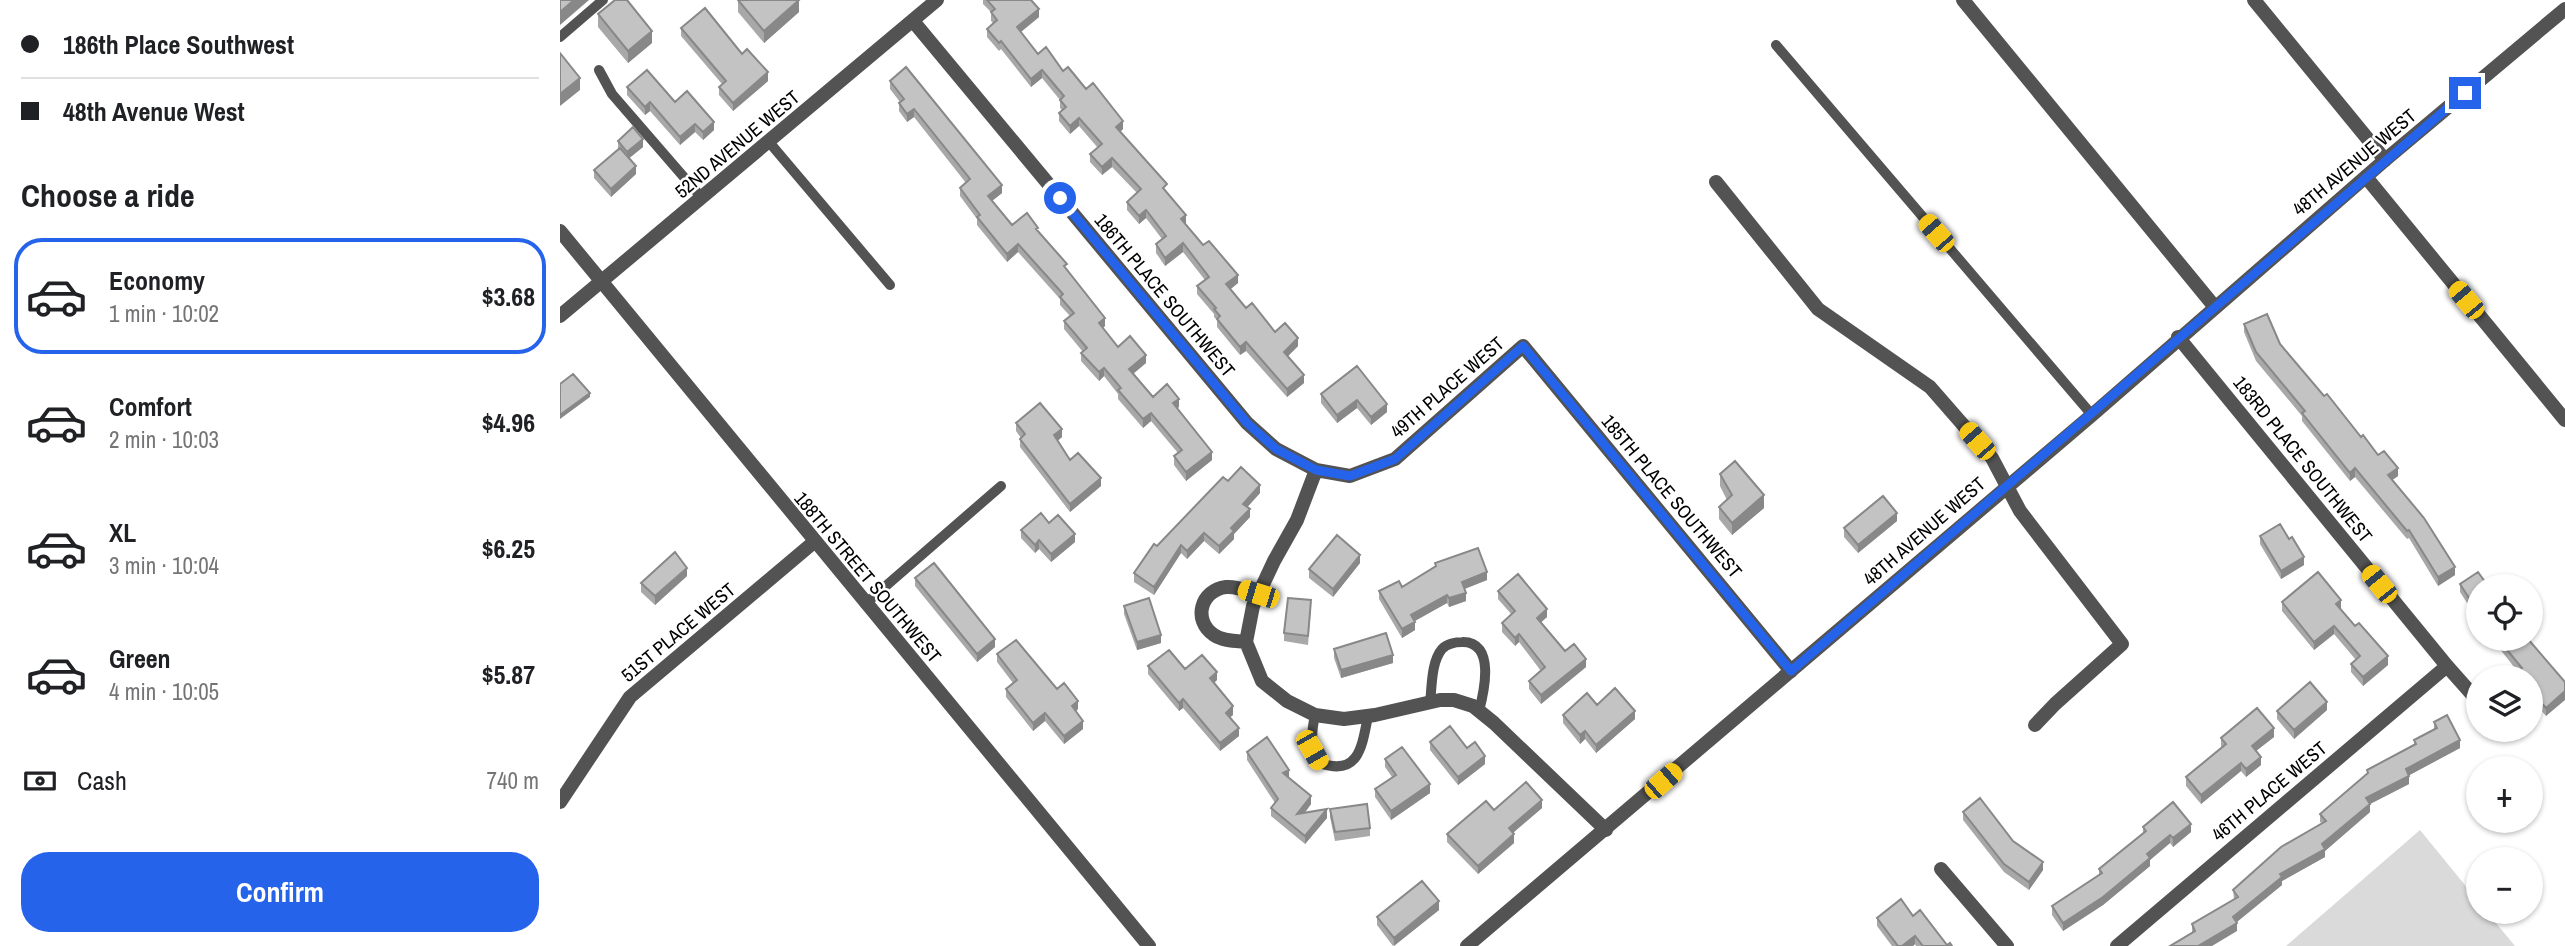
<!DOCTYPE html>
<html lang="en">
<head>
<meta charset="utf-8">
<style>
  body { margin:0; font-family:"Archivo Narrow",sans-serif; background:#f2f2f2; color:#202124; height:100vh; display:flex; flex-direction:column; font-size:26px; white-space:nowrap }
  * { box-sizing:border-box; margin:0 }
  p { font-size:23px; color:#757577 }
  .icon { flex:none; width:38px; height:38px; fill:none; stroke:currentColor; stroke-width:2; stroke-linecap:round; stroke-linejoin:round }
  .map { position:relative; flex:1; overflow:hidden }
  .panel { display:flex; flex-direction:column; background:#fff; width:560px }
  .panel>* { flex:none }
  .guide { display:grid; align-content:center; height:154px; padding:0 21px; background:#fff }
  .buttons { position:absolute; left:1906px; top:574px; display:grid; gap:14px }
  .buttons a { display:grid; place-items:center; width:77px; height:77px; border-radius:50%; background:#fff; box-shadow:0 2px 5px #0004; font-size:35px }
  .end { position:absolute; width:32px; height:32px; margin:-16px; border:9px solid #2563eb; background:#fff; box-shadow:0 0 0 4px #fff }
  .from { border-radius:50% }
  .car { position:absolute; width:21px; height:42px; margin:-21px -10px; border-radius:9px; box-shadow:0 0 5px 2px #0007; background:linear-gradient(#f5c518 24%,#345 0 40%,#f5c518 0 76%,#345 0 86%,#f5c518 0) }
  .guide b { display:flex; align-items:center; gap:24px; height:66px; font-size:26px }
  .guide b+b { border-top:2px solid #e0e0e0 }
  .guide i { width:18px; height:18px; background:#202124 }
  ul { padding:0; list-style:none }
  li { display:flex; align-items:center; gap:21px; height:116px; margin:0 14px 10px; padding:0 7px; border:4px solid transparent; border-radius:28px }
  li div { flex:1 }
  li b { display:block; font-size:26px }
  li em { font-style:normal; font-weight:700 }
  li.on { border-color:#2563eb }
  li>.icon { width:63px; height:63px; stroke-width:1.5 }
  h2 { padding:0 21px; font-size:32px; line-height:84px }
  .pay { display:flex; align-items:center; gap:18px; height:77px; padding:0 21px; font-size:26px }
  .pay p { margin-inline-start:auto }
  .cta { display:flex; gap:14px; margin-top:auto; padding:14px 21px }
  .cta a { flex:1; height:80px; border-radius:28px; background:#2563eb; color:#fff; font-size:28px; font-weight:700; line-height:80px; text-align:center }
  main { display:flex; flex:1; min-height:0 }
  .map>svg:first-child { display:block }
  .green { fill:#dadada }
  .lines { fill:none; stroke-linecap:round; stroke-linejoin:round }
  .service { stroke:#535353; stroke-width:10 }
  .minor { stroke:#535353; stroke-width:14 }
  .tertiary { stroke:#535353; stroke-width:14 }
  .wall { fill:#a8a8a8 }
  .shaded-wall { fill:#888 }
  .building { fill:#c3c3c3; stroke:#888; stroke-width:2 }
  .route { stroke:#2563eb; stroke-width:9 }
  .labels { text-anchor:middle; stroke-width:5; stroke-linejoin:round; paint-order:stroke }
  .street-label { font-size:19px; fill:#000; stroke:#fff }
</style>
</head>
<body>
<main>
<section class="panel">
<div class="guide">
<b><i class="from"></i>186th Place Southwest</b>
<b><i></i>48th Avenue West</b>
</div>
<h2>Choose a ride</h2>
<ul>
<li class="on"><svg class="icon" aria-label="car" viewBox="0 0 24 24"><path d="M5 17H2v-5l4-1 3-4h7l3 4 3 1v5h-3M9 17h6M6 11h13"/><circle cx="7" cy="17" r="2"/><circle cx="17" cy="17" r="2"/></svg><div><b>Economy</b><p>1 min · 10:02</p></div><em>$3.68</em></li>
<li><svg class="icon" aria-label="car" viewBox="0 0 24 24"><path d="M5 17H2v-5l4-1 3-4h7l3 4 3 1v5h-3M9 17h6M6 11h13"/><circle cx="7" cy="17" r="2"/><circle cx="17" cy="17" r="2"/></svg><div><b>Comfort</b><p>2 min · 10:03</p></div><em>$4.96</em></li>
<li><svg class="icon" aria-label="car" viewBox="0 0 24 24"><path d="M5 17H2v-5l4-1 3-4h7l3 4 3 1v5h-3M9 17h6M6 11h13"/><circle cx="7" cy="17" r="2"/><circle cx="17" cy="17" r="2"/></svg><div><b>XL</b><p>3 min · 10:04</p></div><em>$6.25</em></li>
<li><svg class="icon" aria-label="car" viewBox="0 0 24 24"><path d="M5 17H2v-5l4-1 3-4h7l3 4 3 1v5h-3M9 17h6M6 11h13"/><circle cx="7" cy="17" r="2"/><circle cx="17" cy="17" r="2"/></svg><div><b>Green</b><p>4 min · 10:05</p></div><em>$5.87</em></li>
</ul>
<div class="pay"><svg class="icon" aria-label="cash" viewBox="0 0 24 24"><path d="M3 7h18v10H3z"/><circle cx="12" cy="12" r="2"/></svg>Cash<p>740 m</p></div>
<div class="cta"><a>Confirm</a></div>
</section>
<div class="map">
<svg width="2005" height="946" viewBox="0 0 2005 946">
  <rect width="100%" height="100%" fill="#fff"/>
  <path class="green" d="M1860,830L1918,901V912H1927L1955,946H1726Z"/>
  <g class="lines">
    <path class="service" d="M0,37L43,0
      M1216,45L1532,415
      M39,70L52,94L142,198
      M209,142L330,285
      M305,604L441,486
      M870,703C872,687 871,662 882,649C887,644 896,642 902,642C936,641 924,692 919,711
      M755,715C751,734 750,746 760,763C799,777 802,746 808,716"/>
    <path class="minor" d="M1403,0L1654,306
      M1694,0L1825,160
      M353,21L687,423L716,449L756,470L790,476L835,459L963,346L1231,671
      M1806,177L2005,420
      M1156,182L1258,309L1370,387L1432,458L1460,511L1562,644L1495,704L1475,725
      M0,316L377,0
      M1618,337L1887,666L1918,701
      M756,470L737,520L714,561L693,606L686,642L702,681L727,701L755,715L784,719L815,715L880,700H894L913,706L934,723L1046,830
      M686,642C675,641 663,641 654,635C632,620 641,590 666,587C677,586 688,591 698,594
      M1944,730L1945,731
      M0,802L70,697L254,542
      M1381,869L1447,946
      M1557,946L1887,666"/>
    <path class="tertiary" d="M0,231L589,946
      M907,946L1532,415L1825,160L2005,9"/>
  </g>
  <path class="wall" d="M178,0L239,12L204,43L178,12Z
    M423,0H471L479,17L461,32L478,54L526,89L563,129L560,132L607,192L625,224L678,283L670,289L686,308L715,332L738,346L728,356L744,383L727,397L686,351L680,355L657,327V320L654,317V314L637,294V286L645,280L623,252L605,266L596,253V244L602,239L586,218L579,224L567,210V202L577,193L552,167L542,175L530,162V154L538,148L519,126L510,134L499,121V113L502,110L500,108V100L482,78L471,87L441,49L439,51L427,37V29L433,23L431,21V12L423,4Z
    M38,14L92,43L68,63L38,27Z
    M121,28L182,54L208,81L173,111L159,95V87L162,84L121,36Z
    M330,81L442,193L432,201L452,225L478,231L507,270L545,326L543,328L558,347L586,363L573,374L593,397L619,407L617,408L652,460L626,481L614,465V456L618,453L591,421L583,428L558,399V394L544,376L539,381L521,361V353L523,352L504,329V321L510,316L500,305V299L458,252L447,262L417,225V219L400,196V188L406,183L354,117L347,122L339,111V103L340,102L330,89Z
    M67,87L115,102L154,130L143,140L135,132L120,145L90,111L85,115L67,95Z
    M58,141L83,147L69,158L76,174L51,197L34,178V170L58,149Z
    M1684,324L1720,344L1764,396L1838,476L1832,480L1895,575L1878,586L1849,538L1847,539L1795,477L1790,481L1742,421V416L1696,361L1684,332Z
    M797,366L827,412L811,425L797,408L777,423L761,403V394Z
    M456,423L502,437L497,441L510,460L541,486L510,512L460,447V439L461,438L456,431Z
    M1160,474L1204,508L1172,535L1159,519V507L1167,500L1160,486Z
    M668,481L700,493L687,507L690,517L674,534V539L659,554L644,541L627,559L621,553L594,595L574,582V573L597,546Z
    M1337,521L1298,553L1284,537V528Z
    M489,523L515,542L491,562L479,549L475,553L461,538V530Z
    M1700,536L1744,565L1721,579L1700,544Z
    M800,563L773,597L749,578V569Z
    M875,563L927,580L904,589L906,601L889,607L887,603L855,621V630L842,638L819,599V591L842,587L875,567Z
    M127,576L95,605L81,592V583Z
    M355,578L435,647L417,662L355,586Z
    M1900,584L1918,586V620L1900,592Z
    M938,591L987,617L981,622L1005,651L1026,667L981,704L969,689V681L981,671L959,642L955,646L942,632V623L952,615L938,599Z
    M1722,602L1781,608L1780,609L1795,626L1828,665L1803,686L1791,672V664L1796,660L1774,634L1754,650L1722,611Z
    M564,606L601,643L577,650L564,614Z
    M751,609L748,645L724,641V633Z
    M1932,639H1968L2005,682L1986,716L1970,698V677H1956V674L1958,672Z
    M774,649L833,663L781,678L774,658Z
    M437,654L497,689L518,709L516,711L523,729L504,744L485,721L473,731L446,697V689L453,683L437,662Z
    M588,666L625,669L657,680L654,683L673,715L670,717L679,736L660,751L623,708L619,711L588,674Z
    M1037,705L1075,719L1036,753L1025,739L1020,744L1003,723V715Z
    M1767,710L1734,739L1717,719V711Z
    M1874,722L1900,748L1849,775V784L1810,804V812L1765,851V857L1722,881V885L1677,922V931L1632,933V924L1674,899L1673,890L1762,823L1760,822V814L1807,774V770L1854,744V740L1874,729Z
    M1714,737L1696,751L1701,765L1686,777L1681,771L1641,804L1626,786V777L1662,748L1661,746V738Z
    M870,742L907,748L925,764L898,785L870,750Z
    M687,752L729,778L751,804L745,813L767,818L745,844L711,816V808L715,803L687,760Z
    M825,759L870,793L831,820L815,797V789L832,777L825,767Z
    M982,808L953,833L954,843L918,874L887,842V834L934,810Z
    M770,809L810,828V836L775,841L770,817Z
    M1403,812L1453,841L1483,870L1469,890L1444,872L1403,820Z
    M1583,827L1631,832L1613,847L1610,843L1590,860V866L1543,905L1503,931L1492,915V906L1539,876V869L1583,833Z
    M879,910L833,946L817,925V917Z
    M1353,916L1387,945L1392,946H1356L1355,944L1353,946H1332L1317,926V918Z"/>
  <path class="shaded-wall" d="M14,0H29L0,25V12Z
    M239,0V12L204,43V31Z
    M479,9V17L457,35V27Z
    M92,31V43L68,63V51Z
    M482,70V78L471,87V79Z
    M208,72V81L173,111V103Z
    M20,78V90L0,106V94Z
    M90,102V111L85,115V107Z
    M354,109V117L347,122V114Z
    M519,118V126L510,134V126Z
    M563,121V129L556,135V127Z
    M154,122V130L143,140V132Z
    M135,124V132L120,145V137Z
    M83,139V147L67,160V152Z
    M552,158V167L542,175V167Z
    M76,166V174L51,197V189Z
    M442,185V193L428,204V196Z
    M586,210V218L579,224V216Z
    M626,215V223L621,227V219Z
    M623,243V252L605,266V258Z
    M458,244V252L447,262V254Z
    M678,275V283L666,293V284Z
    M545,318V326L539,331V323Z
    M738,338V346L724,360V352Z
    M686,342V351L680,355V347Z
    M586,355V363L569,377V369Z
    M544,368V376L539,381V372Z
    M744,375V383L727,397V389Z
    M30,393V397L0,419V415Z
    M619,399V407L613,412V403Z
    M797,400V408L777,423V415Z
    M827,404V412L811,425V417Z
    M591,413V421L583,428V419Z
    M502,429V437L494,444V435Z
    M652,452V460L626,481V472Z
    M1795,468V477L1790,481V473Z
    M1838,468V476L1828,483V475Z
    M541,478V486L510,512V504Z
    M700,485V493L683,512V504Z
    M1204,495V508L1172,535V523Z
    M690,509V517L674,534V539L659,554V546L671,528Z
    M1337,513V521L1298,553V545Z
    M644,533V541L627,559V551Z
    M515,534V542L491,562V554Z
    M479,540V549L475,553V545Z
    M621,545V553L594,595V587Z
    M800,555V563L773,597V589Z
    M1744,557V565L1721,579V571Z
    M1895,567V575L1878,586V577Z
    M127,568V576L95,605V596Z
    M927,572V580L902,590V582Z
    M906,593V601L889,607V598Z
    M887,595V603L851,623V615Z
    M1781,600V608L1776,612V604Z
    M987,609V617L977,626V618Z
    M855,622V630L842,638V629Z
    M1774,626V634L1754,650V642Z
    M959,634V642L955,646V638Z
    M601,635V643L577,650V642Z
    M435,639V647L417,662V654Z
    M833,655V663L781,678V670Z
    M1828,656V665L1803,686V677Z
    M1026,659V667L981,704V695Z
    M657,672V680L650,686V678Z
    M2005,691V700L1986,716V708Z
    M623,699V708L619,711V703Z
    M518,701V709L512,714V706Z
    M1767,702V710L1734,739V730Z
    M673,706V715L666,721V713Z
    M1075,711V719L1036,753V745Z
    M485,713V721L473,731V723Z
    M523,721V729L504,744V736Z
    M679,728V736L660,751V743Z
    M1714,728V737L1692,754V746Z
    M1025,731V739L1020,744V735Z
    M1900,740V748L1846,777V769Z
    M925,756V764L898,785V777Z
    M1701,757V765L1686,777V769Z
    M1681,763V771L1641,804V795Z
    M729,770V778L723,773Z
    M1849,776V784L1810,804V812L1765,851V857L1722,881V885L1673,925V917L1720,874L1762,844L1806,798Z
    M870,784V793L831,820V811Z
    M751,796V804L737,822V814Z
    M982,800V808L949,836V828Z
    M767,809V818L745,844V836Z
    M1631,824V832L1613,847V838Z
    M954,834V843L918,874V866Z
    M1610,835V843L1590,860V866L1543,905L1503,931V923Z
    M1483,862V870L1469,890V882Z
    M879,901V910L834,946V938Z
    M1677,923V931L1652,946H1638Z
    M1355,936V944L1353,946H1342Z"/>
  <path class="building" d="M0,0H14L0,12Z
    M55,0H67L92,31L68,51L38,14Z
    M178,0H239L204,31Z
    M427,0H471L479,9L457,27L478,54L486,47L503,71L508,67L526,89L533,83L563,121L556,127L607,184L603,188L626,215L621,219L643,245L649,241L678,275L666,284L686,308L692,303L715,332L725,323L738,338L724,352L744,375L727,389L686,342L680,347L657,319L660,316L654,309L656,308L637,286L649,277L623,243L605,258L596,244L606,236L586,210L579,216L567,202L581,189L552,158L542,167L530,154L542,144L519,118L510,126L499,113L506,107L500,100L504,96L482,70L471,79L441,41L439,43L427,29L437,20L431,12L435,9Z
    M145,8L182,54L187,49L208,72L173,103L159,87L166,81L121,28Z
    M0,53L20,78L0,94Z
    M346,67L442,185L428,196L452,225L467,213L478,228L476,229L507,264L504,266L545,318L539,323L558,347L570,336L586,355L569,369L593,397L607,384L619,399L613,403L652,452L626,472L614,456L622,450L591,413L583,419L558,390L561,388L544,368L539,372L521,353L527,348L504,321L514,313L500,297L503,294L458,244L447,254L417,217L420,215L400,188L410,179L354,109L347,114L339,103L344,99L330,81Z
    M87,70L115,102L127,91L154,122L143,132L135,124L120,137L90,102L85,107L67,87Z
    M73,127L83,139L67,152L58,141Z
    M60,148L76,166L51,189L34,170Z
    M1707,314L1720,344L1764,396L1767,394L1801,437L1803,435L1818,455L1824,451L1838,468L1828,475L1864,518L1895,567L1878,577L1849,530L1847,531L1795,468L1790,473L1742,413L1745,411L1696,352L1684,324Z
    M797,366L827,404L811,417L797,400L777,415L761,394Z
    M13,374L30,393L0,415V384Z
    M480,403L502,429L494,435L510,460L518,453L541,478L510,504L460,439L465,434L456,423Z
    M1175,461L1204,495L1172,523L1159,507L1172,495L1160,474Z
    M681,467L700,485L683,504L690,509L671,528L674,531L659,546L644,533L627,551L621,545L594,587L574,573L594,544L597,546L663,477L668,481Z
    M1323,496L1337,513L1298,545L1284,528Z
    M481,513L489,523L498,515L515,534L491,554L479,540L475,545L461,530Z
    M1720,524L1729,539L1732,537L1744,557L1721,571L1700,536Z
    M777,535L800,555L773,589L749,569Z
    M918,548L927,572L902,582L906,593L889,598L887,595L851,615L855,622L842,629L819,591L839,581L842,587L876,566L875,563Z
    M115,552L127,568L95,596L81,583Z
    M374,563L435,639L417,654L355,578Z
    M1758,572L1781,600L1776,604L1795,626L1799,623L1828,656L1803,677L1791,664L1800,656L1774,626L1754,642L1722,602Z
    M1918,572L1928,586H1918V612L1900,584Z
    M958,574L987,609L977,618L1005,651L1014,644L1026,659L981,695L969,681L985,667L959,634L955,638L942,623L955,611L938,591Z
    M589,598L601,635L577,642L564,606Z
    M728,598L751,600L748,636L724,633Z
    M826,633L833,655L781,670L774,649Z
    M1938,639H1968L2005,682V691L1986,708L1970,690V677H1959L1956,674L1962,668Z
    M456,640L497,689L504,683L518,701L512,706L523,721L504,736L485,713L473,723L446,689L457,680L437,654Z
    M609,650L625,669L642,655L657,672L650,678L673,706L666,713L679,728L660,743L623,699L619,703L588,666Z
    M1750,682L1767,702L1734,730L1717,711Z
    M1055,688L1075,711L1036,745L1025,731L1020,735L1003,715L1027,693L1037,705Z
    M1697,708L1714,728L1692,746L1701,757L1686,769L1681,763L1641,795L1626,777L1666,744L1661,738Z
    M1887,715L1900,740L1846,769L1849,776L1806,798L1810,804L1762,844L1765,849L1720,874L1722,877L1673,917L1677,923L1638,946H1610L1635,931L1632,924L1678,897L1673,890L1721,847L1766,821L1760,814L1808,773L1807,770L1856,744L1854,740L1877,728L1874,722Z
    M890,726L907,748L915,742L925,756L898,777L870,742Z
    M707,737L729,770L723,773L751,796L737,814L767,809L745,836L711,808L718,799L687,752Z
    M842,747L870,784L831,811L815,789L836,775L825,759Z
    M966,782L982,800L949,828L954,834L918,866L887,834L926,801L934,810Z
    M1420,798L1453,841L1483,862L1469,882L1444,864L1403,812Z
    M1613,802L1631,824L1613,838L1610,835L1587,854L1590,858L1543,897L1503,923L1492,906L1542,873L1539,869L1586,831L1583,827Z
    M807,804L810,828L775,832L770,809Z
    M862,881L879,901L834,938L817,917Z
    M1341,899L1353,916L1360,910L1387,945L1390,943L1392,946H1363L1355,936L1342,946H1338L1317,918Z"/>
  <g class="lines">
    <path class="route" d="M500,198L687,423L716,449L756,470L790,476L835,459L963,346L1231,671L1905,93"/>
  </g>
  <g class="labels">
    <g class="street-label">
      <text transform="translate(177 144) rotate(-40)" y="7">52ND AVENUE WEST</text>
      <text transform="translate(1794 162) rotate(-40)" y="7">48TH AVENUE WEST</text>
      <text transform="translate(605 295) rotate(50)" y="7">186TH PLACE SOUTHWEST</text>
      <text transform="translate(887 387) rotate(-41)" y="7">49TH PLACE WEST</text>
      <text transform="translate(1743 459) rotate(51)" y="7">183RD PLACE SOUTHWEST</text>
      <text transform="translate(1112 496) rotate(50)" y="7">185TH PLACE SOUTHWEST</text>
      <text transform="translate(1364 531) rotate(-41)" y="7">48TH AVENUE WEST</text>
      <text transform="translate(308 577) rotate(50)" y="7">188TH STREET SOUTHWEST</text>
      <text transform="translate(118 632) rotate(-40)" y="7">51ST PLACE WEST</text>
      <text transform="translate(1709 791) rotate(-40)" y="7">46TH PLACE WEST</text>
    </g>
  </g>
</svg>
<div class="buttons">
<a><svg class="icon" aria-label="locate" viewBox="0 0 24 24"><circle cx="12" cy="12" r="6"/><path d="M12 2v4M12 18v4M2 12h4M18 12h4"/></svg></a>
<a><svg class="icon" aria-label="layers" viewBox="0 0 24 24"><path d="M12 4l9 5-9 5-9-5zM3 14l9 5 9-5"/></svg></a>
<a>+</a>
<a>−</a>
</div>
<i class="end from" style="left:500px;top:198px"></i>
<i class="end" style="left:1905px;top:93px"></i>
<i class="car" style="left:1376px;top:233px;rotate:319deg"></i>
<i class="car" style="left:1906px;top:300px;rotate:320deg"></i>
<i class="car" style="left:1417px;top:441px;rotate:319deg"></i>
<i class="car" style="left:1819px;top:584px;rotate:321deg"></i>
<i class="car" style="left:698px;top:594px;rotate:287deg"></i>
<i class="car" style="left:752px;top:750px;rotate:150deg"></i>
<i class="car" style="left:1103px;top:781px;rotate:49deg"></i>
</div>
</main>
</body>
</html>
